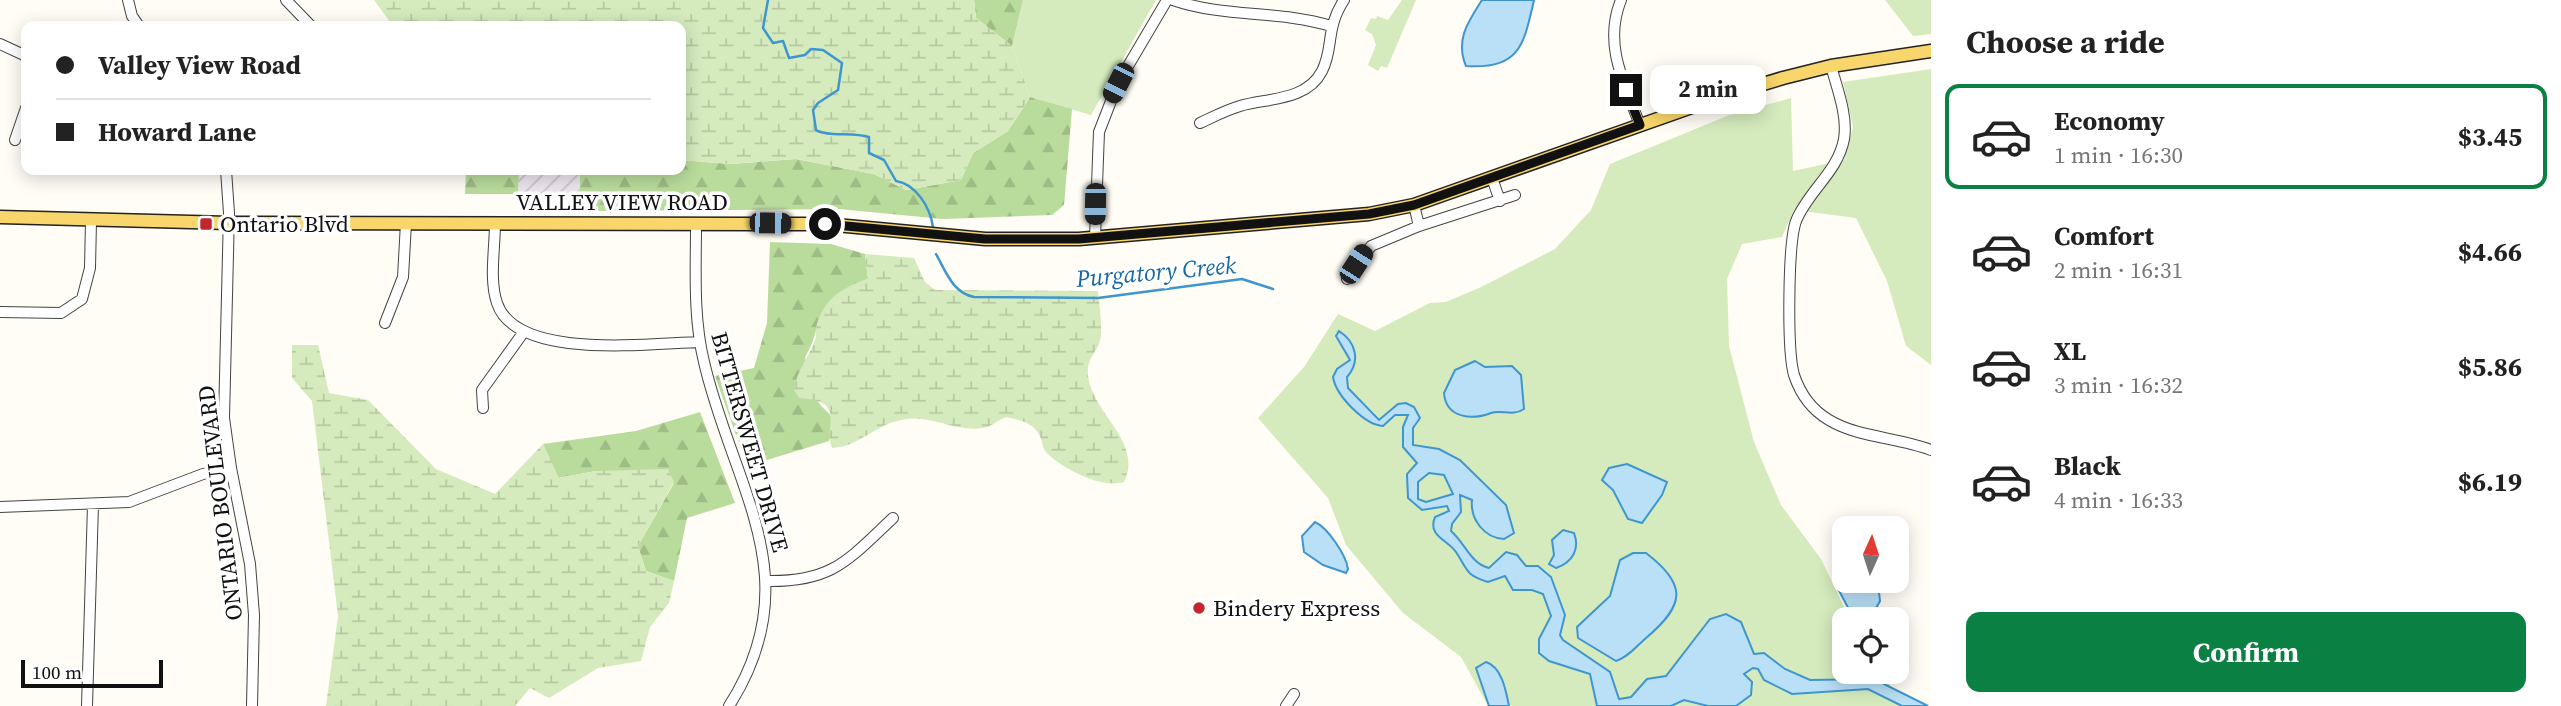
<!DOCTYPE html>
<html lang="en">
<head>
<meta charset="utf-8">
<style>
  body { margin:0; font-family:"Source Serif 4",serif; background:#f2f2f2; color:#222; height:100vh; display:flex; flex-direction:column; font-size:26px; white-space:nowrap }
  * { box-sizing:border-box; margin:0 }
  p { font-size:23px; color:#767676 }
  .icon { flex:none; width:38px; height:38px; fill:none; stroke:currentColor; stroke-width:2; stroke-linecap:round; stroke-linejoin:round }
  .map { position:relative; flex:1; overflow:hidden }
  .sheet { display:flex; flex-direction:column; background:#fff; width:630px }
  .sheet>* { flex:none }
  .guide { position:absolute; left:21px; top:21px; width:665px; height:154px; border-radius:14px; box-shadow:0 4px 18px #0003; display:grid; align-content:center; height:154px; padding:0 35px; background:#fff }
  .needle { width:46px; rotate:3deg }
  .controls { position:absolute; left:1832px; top:516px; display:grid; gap:14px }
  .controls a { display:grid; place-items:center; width:77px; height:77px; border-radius:14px; background:#fff; box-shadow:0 4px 18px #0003; font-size:35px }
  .scale { position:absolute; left:21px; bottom:18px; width:142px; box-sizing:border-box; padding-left:7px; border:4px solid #111; border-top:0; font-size:19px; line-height:24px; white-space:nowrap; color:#111; -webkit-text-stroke:5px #fff; paint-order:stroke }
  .end { position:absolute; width:32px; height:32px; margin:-16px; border:9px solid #111; background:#fff; box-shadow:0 0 0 4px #fff }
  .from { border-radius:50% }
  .bubble { position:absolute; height:49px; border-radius:14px; background:#fff; box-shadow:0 4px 18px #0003; font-size:23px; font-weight:700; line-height:49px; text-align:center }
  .car { position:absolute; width:21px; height:42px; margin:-21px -10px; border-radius:9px; box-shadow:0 0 5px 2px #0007; background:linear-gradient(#222 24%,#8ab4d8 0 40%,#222 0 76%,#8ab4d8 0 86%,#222 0) }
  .guide b { display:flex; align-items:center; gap:24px; height:66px; font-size:26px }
  .guide b+b { border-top:2px solid #e0e0e0 }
  .guide i { width:18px; height:18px; background:#222 }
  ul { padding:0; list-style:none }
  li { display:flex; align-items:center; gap:21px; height:105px; margin:0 14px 10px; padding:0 21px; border:4px solid transparent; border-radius:14px }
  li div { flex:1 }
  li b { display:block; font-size:26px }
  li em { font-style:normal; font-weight:700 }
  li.selected { border-color:#0b8043 }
  li>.icon { width:63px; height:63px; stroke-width:1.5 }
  h2 { padding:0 35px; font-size:32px; line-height:84px }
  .primary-button { display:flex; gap:14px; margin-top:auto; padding:14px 35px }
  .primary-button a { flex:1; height:80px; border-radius:14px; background:#0b8043; color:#fff; font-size:28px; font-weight:700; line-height:80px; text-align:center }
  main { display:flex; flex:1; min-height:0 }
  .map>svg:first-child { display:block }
  .industrial { fill:url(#industrial-furrows) }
  .green { fill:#d5ebbd }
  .forest { fill:url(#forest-firs) }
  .wetland { fill:url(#wetland-marsh) }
  .water { fill:#b9e0f7; stroke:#3f96cf; stroke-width:2; fill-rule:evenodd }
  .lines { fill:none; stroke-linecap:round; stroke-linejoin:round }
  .stream { stroke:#3f96cf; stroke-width:2.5 }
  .minor-casing { stroke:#444; stroke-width:12 }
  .major-casing { stroke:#222; stroke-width:15 }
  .minor { stroke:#fff; stroke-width:10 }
  .major { stroke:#f9d66b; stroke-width:12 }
  .route { stroke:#111; stroke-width:9 }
  .poi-dot { fill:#c4262e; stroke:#fff; stroke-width:2.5 }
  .labels { text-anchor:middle; stroke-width:7; stroke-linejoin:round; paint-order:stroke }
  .street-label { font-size:23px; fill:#111; stroke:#fff }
  .poi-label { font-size:23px; fill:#111; stroke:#fff; text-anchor:start }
  .water-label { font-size:24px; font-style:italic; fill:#1768a6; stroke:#fff }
</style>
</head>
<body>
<main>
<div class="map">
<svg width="1931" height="706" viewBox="0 0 1931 706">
  <defs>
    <pattern id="industrial-furrows" width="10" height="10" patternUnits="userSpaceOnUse" patternTransform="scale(1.75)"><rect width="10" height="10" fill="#eee6ef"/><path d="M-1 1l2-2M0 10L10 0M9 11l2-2" fill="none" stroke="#cbc4cc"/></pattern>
    <pattern id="forest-firs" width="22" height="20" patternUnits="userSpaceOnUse" patternTransform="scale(1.75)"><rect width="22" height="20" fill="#b9dc9c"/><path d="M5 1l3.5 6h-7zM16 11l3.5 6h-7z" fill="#9ebc85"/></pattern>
    <pattern id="wetland-marsh" width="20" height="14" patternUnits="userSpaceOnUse" patternTransform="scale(1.75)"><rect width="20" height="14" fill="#d5ebbd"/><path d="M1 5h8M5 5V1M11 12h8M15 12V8" fill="none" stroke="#b6c8a1"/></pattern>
  </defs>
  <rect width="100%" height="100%" fill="#fffdf5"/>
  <path class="industrial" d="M519,170H580V193L518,194Z"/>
  <path class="green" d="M1023,0H1156L1091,115L1030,97L1012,46Z
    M1402,0H1416L1387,68L1381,66L1378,71L1368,65L1376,45L1372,34L1365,30L1371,18L1376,19L1377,16L1388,20Z
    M1885,0H1931V34L1913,36Z
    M1931,69V365L1906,346L1887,281L1856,218L1794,210L1782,237L1742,244L1727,279L1729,346L1754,442L1781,505L1821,559L1850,619L1844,620V672H1880L1896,693L1915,706H1488L1461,657L1403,613L1346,545L1328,498L1258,418L1304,367L1338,314L1375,331L1430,303L1446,302L1481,287L1555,249L1591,210L1610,164L1727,116L1791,98L1793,171L1844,160L1853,127L1843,82Z"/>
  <path class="forest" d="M974,0H1023L1012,46L976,18Z
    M1030,97L1072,109L1064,205L1052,215L943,219L839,209L599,211L580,193V170H681V160L730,164L796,159L874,174L906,190L961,180L973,153L1008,131Z
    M466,170H519L518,194H465Z
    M770,242L831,244L865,254L868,279C847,286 822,302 817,326C814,339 812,345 805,357C808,369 810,384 815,396C824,417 839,407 829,441L747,466L715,376L754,368L767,323Z
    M700,412L735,503L687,518L674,581L646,571L638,546L674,483L596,471L558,478L543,444L636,431Z"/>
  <path class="wetland" d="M374,0H974L976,18L1012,46L1030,97L1008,131L973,153L961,180L906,190L874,174L796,159L730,164L681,160V26H393Z
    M865,254L914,258L925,282L935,290L1098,291C1099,305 1102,321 1101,335C1099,355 1082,357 1090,385C1100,418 1142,445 1124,482C1102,489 1063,469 1048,454C1043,450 1043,445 1041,439C1036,423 1021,420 1006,417C1000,419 993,425 987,427C959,435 930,413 901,420C875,425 858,447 832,448C823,424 848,401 799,398L794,390C797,369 809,358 815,340C817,335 815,329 817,324C825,297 844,287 868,279Z
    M292,345H318L329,393L368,400L436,469L495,494L543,444L559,478L596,471L668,469L674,482L638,546L646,571L674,581L669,603L650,627L641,661L598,668L549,698L530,688L515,706H326L338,616L312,401L292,378Z"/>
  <path class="water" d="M1482,0H1534C1524,44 1520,70 1466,66C1455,40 1468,22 1482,0Z
    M1339,331C1356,342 1361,361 1347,377L1348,388L1379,420L1398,404L1406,403L1414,407L1420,418L1413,428V445L1439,449L1460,460L1506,505L1514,533L1504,539C1484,538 1470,519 1472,500L1460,495L1461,512L1452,524L1451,531C1465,543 1471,564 1489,568L1506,552L1517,555L1526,566H1538L1551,577L1565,615L1560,635L1563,640L1610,672L1619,699L1631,697L1647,679L1666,676L1710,619L1726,614L1741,622L1754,654L1764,653L1785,669L1810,680L1874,679L1928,706H1902L1868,689L1792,694L1764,680L1758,669L1753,668L1744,674L1752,682L1751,695L1736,706H1708L1684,700L1671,706H1597L1590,674L1549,661L1539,653V639L1551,616L1543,594L1532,590H1513L1505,576L1488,582C1465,575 1468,570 1456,552C1448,540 1427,536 1435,517L1449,511L1447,506L1422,510L1408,498L1407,474L1417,463L1403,447V427L1408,415H1395L1383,426C1365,425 1336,396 1333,377L1337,369L1350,360L1336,336ZM1429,473L1444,475L1453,494L1426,502L1418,499V482Z
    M1475,361L1485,367L1512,366L1521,375L1524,409C1512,417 1502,409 1491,413C1473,420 1446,419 1444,393L1455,370Z
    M1627,464L1667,482L1662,495L1642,523L1628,519L1613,490L1602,480L1609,468Z
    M1315,522C1328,528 1346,555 1348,569L1346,573L1323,565L1304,552L1302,536Z
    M1563,530L1574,533C1580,549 1573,562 1556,568L1549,564L1554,555L1552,540Z
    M1633,553H1646C1688,585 1685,605 1646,638C1637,646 1627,658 1616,661L1578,638L1577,627L1610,596L1620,560Z
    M1838,581L1872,587L1879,592L1880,601L1870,619H1854L1836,585Z
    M1486,662C1502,667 1506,691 1509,706H1489L1476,668Z"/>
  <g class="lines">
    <path class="stream" d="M768,0L763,28L773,43L783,41L789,58L805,55L811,49L823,50L842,63L838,90L818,103L813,110L816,130C826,137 853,132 869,137V153L884,160L896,181C916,184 930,207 933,227
      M936,254C946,272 953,293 974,297L1098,298L1242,279L1273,289"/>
    <defs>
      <path id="minor" d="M128,0L132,16L139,26
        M286,0L311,26
        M1173,0C1225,18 1279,10 1331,26
        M1621,0C1603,44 1624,83 1640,125
        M0,44L26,56
        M1831,66C1837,88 1848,116 1844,139C1838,172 1808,191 1796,221C1788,243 1787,351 1794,375C1800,393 1812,410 1829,420C1859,438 1898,437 1931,450
        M1200,123C1213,117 1226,110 1240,106C1267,98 1307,101 1322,71C1334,48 1325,29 1344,0
        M15,140L26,108
        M226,170L229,213L224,418L231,468L250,564L254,615L252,706
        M1492,178L1500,201
        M495,223C495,248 489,280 497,303C516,361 651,343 700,342
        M696,224C696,270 693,317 704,362C733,488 811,578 729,706
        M1419,226L1515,195
        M1095,238L1099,132L1118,83L1167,0
        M1347,279L1371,246L1419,226L1414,205
        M0,312L61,313L82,299L90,268L91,221
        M385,323L403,277L406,223
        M483,408L482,390L523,333
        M0,507L129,502L203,474L231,468
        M767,581C833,582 848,560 893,518
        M87,706L93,505
        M1286,706L1294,694"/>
      <path id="major" d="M0,217L229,223L825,224L985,239H1079L1369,214L1414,205L1720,97L1783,78L1831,66L1931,51"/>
    </defs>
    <use href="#minor" class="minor-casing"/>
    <use href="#major" class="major-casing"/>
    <use href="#minor" class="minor"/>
    <use href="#major" class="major"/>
  </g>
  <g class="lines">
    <path class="route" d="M825,224L985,239H1079L1369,214L1414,205L1640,125L1626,90"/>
  </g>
  <g class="poi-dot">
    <rect x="199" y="217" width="14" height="14" rx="3.5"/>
    <circle cx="1199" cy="608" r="7"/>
  </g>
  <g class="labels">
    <g class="street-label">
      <text x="622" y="210">VALLEY VIEW ROAD</text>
      <text transform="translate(750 442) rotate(74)" y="8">BITTERSWEET DRIVE</text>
      <text transform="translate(220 503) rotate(-97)" y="8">ONTARIO BOULEVARD</text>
    </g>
    <g class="poi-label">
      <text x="220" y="232">Ontario Blvd</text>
      <text x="1213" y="616">Bindery Express</text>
    </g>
    <g class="water-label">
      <text transform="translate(1156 272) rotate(-5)" y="8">Purgatory Creek</text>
    </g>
  </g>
</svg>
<div class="controls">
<a><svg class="needle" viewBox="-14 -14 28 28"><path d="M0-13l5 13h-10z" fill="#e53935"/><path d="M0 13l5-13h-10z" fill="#767676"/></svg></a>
<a><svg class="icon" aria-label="locate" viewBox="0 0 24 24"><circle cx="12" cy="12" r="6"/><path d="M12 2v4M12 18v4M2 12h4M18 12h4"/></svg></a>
</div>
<div class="scale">100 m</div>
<i class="end from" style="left:825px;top:224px"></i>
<i class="end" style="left:1626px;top:90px"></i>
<div class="bubble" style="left:1650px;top:65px;width:116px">2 min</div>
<i class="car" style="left:1118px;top:83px;rotate:207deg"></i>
<i class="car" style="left:1095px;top:204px;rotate:181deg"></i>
<i class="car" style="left:770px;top:223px;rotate:91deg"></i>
<i class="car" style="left:1356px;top:264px;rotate:33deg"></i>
<div class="guide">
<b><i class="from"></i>Valley View Road</b>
<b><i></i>Howard Lane</b>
</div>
</div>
<section class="sheet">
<h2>Choose a ride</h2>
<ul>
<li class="selected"><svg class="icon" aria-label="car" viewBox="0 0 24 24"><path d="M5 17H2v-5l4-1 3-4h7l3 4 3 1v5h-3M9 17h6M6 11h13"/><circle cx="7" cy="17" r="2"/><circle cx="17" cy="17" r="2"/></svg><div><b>Economy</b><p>1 min · 16:30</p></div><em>$3.45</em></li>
<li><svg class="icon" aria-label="car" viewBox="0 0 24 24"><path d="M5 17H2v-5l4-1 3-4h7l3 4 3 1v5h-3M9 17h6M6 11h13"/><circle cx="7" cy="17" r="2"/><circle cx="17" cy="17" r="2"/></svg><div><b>Comfort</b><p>2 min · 16:31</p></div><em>$4.66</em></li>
<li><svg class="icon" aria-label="car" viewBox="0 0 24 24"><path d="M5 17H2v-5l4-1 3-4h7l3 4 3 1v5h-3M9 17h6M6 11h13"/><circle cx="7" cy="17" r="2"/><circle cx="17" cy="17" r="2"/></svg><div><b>XL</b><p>3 min · 16:32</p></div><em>$5.86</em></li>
<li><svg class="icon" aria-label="car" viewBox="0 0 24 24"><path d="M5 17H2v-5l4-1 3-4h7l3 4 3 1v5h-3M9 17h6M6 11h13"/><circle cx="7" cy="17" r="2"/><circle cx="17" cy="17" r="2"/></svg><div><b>Black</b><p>4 min · 16:33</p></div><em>$6.19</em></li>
</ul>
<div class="primary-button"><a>Confirm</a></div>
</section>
</main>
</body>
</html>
